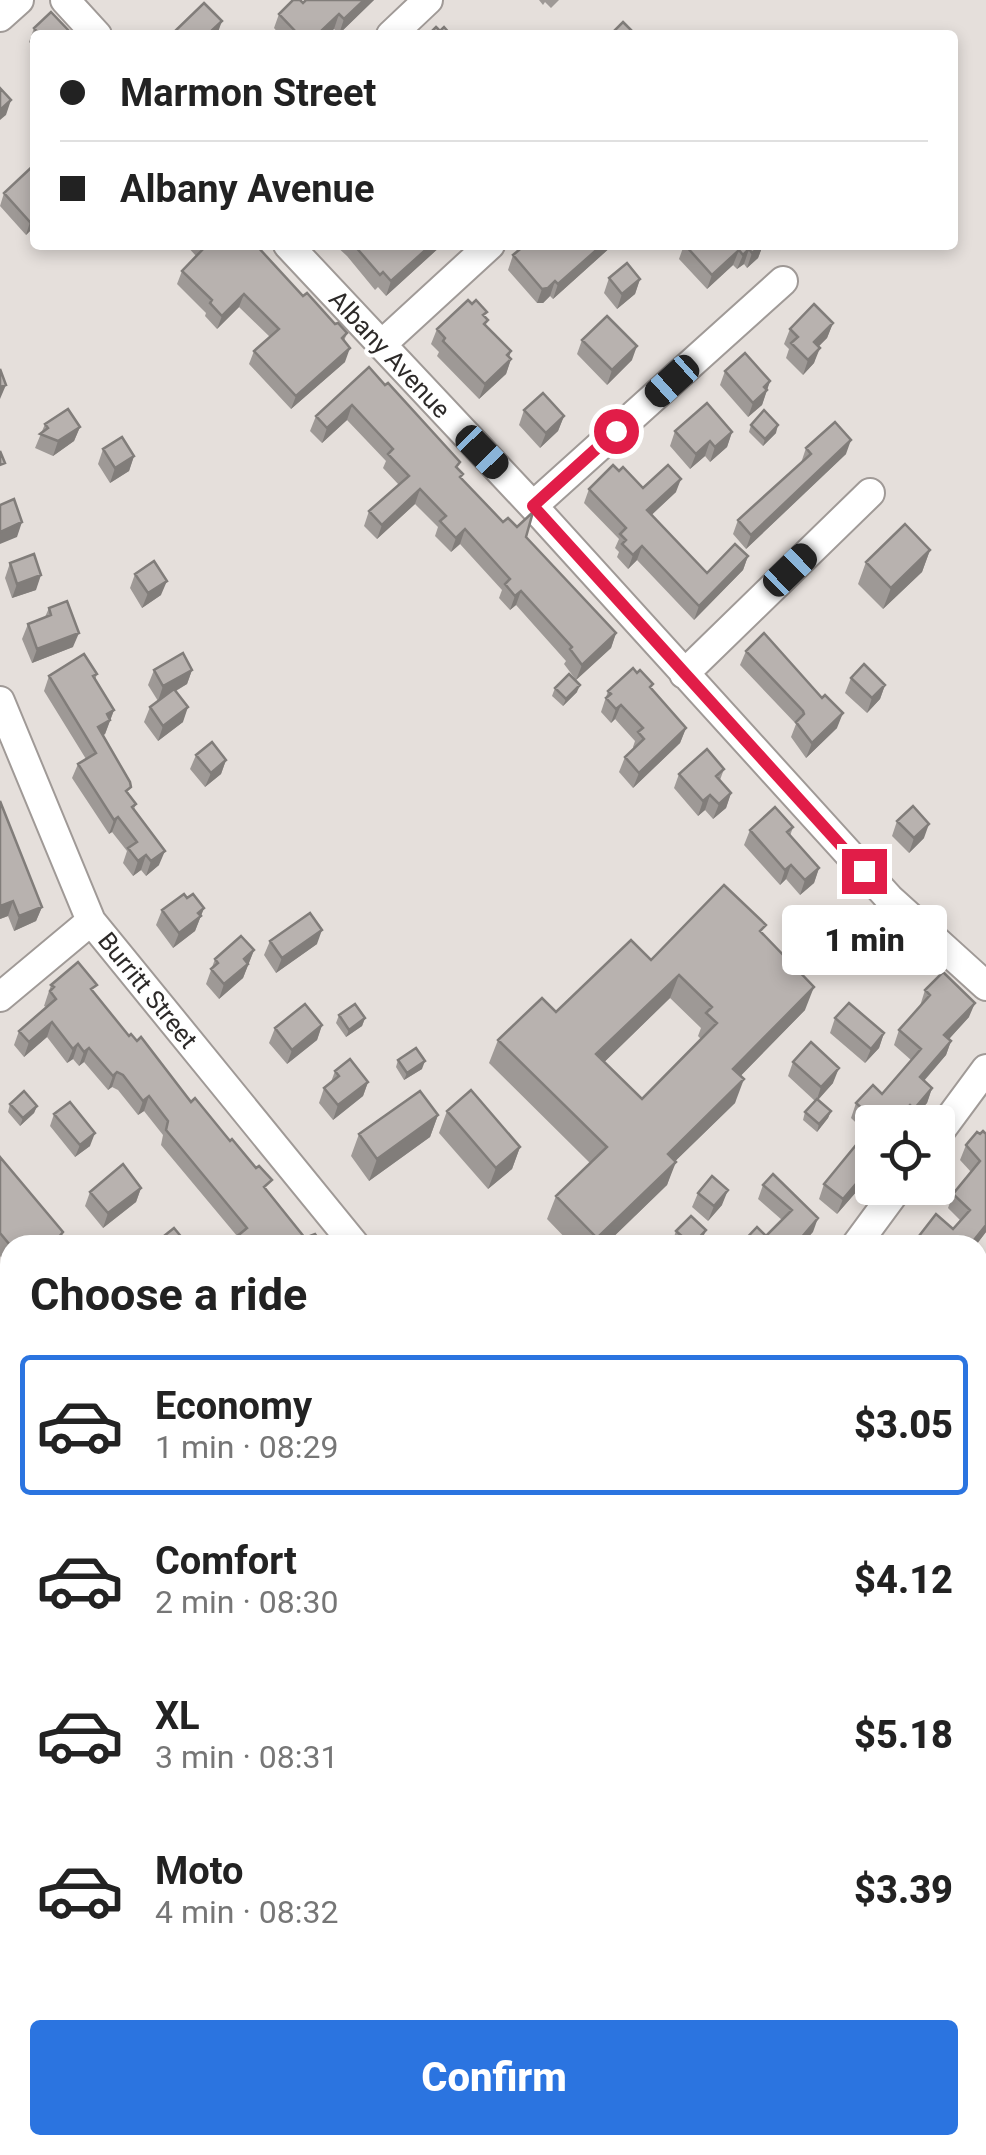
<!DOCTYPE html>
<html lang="en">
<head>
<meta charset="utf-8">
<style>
  body { margin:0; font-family:Roboto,sans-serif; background:#f6f6f6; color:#222; height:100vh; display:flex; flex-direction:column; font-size:38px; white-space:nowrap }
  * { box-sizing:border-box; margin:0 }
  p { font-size:32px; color:#767676 }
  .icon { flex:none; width:55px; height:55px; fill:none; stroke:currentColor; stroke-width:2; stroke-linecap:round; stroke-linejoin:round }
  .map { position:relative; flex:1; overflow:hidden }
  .drawer { position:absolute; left:0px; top:1235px; width:988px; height:920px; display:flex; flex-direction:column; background:#fff; border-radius:30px 30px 0 0; box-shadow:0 5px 15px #0003 }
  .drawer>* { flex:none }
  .guide { position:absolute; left:30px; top:30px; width:928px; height:220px; border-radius:10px; box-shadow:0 5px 15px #0003; display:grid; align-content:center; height:220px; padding:0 30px; background:#fff }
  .fabs { position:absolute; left:855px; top:1105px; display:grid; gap:20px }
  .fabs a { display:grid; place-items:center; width:100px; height:100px; border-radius:10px; background:#fff; box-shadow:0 5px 15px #0003; font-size:50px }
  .end { position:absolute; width:45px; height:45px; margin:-22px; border:12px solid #e11d48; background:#fff; box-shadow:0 0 0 5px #fff }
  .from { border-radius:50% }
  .bubble { position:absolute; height:70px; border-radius:10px; background:#fff; box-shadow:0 5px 15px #0003; font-size:32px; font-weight:800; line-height:70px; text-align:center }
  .car { position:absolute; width:30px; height:60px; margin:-30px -15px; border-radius:12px; box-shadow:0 0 8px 2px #0007; background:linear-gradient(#222 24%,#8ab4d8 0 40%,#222 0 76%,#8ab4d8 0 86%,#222 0) }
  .guide b { display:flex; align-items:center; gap:35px; height:95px; font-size:38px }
  .guide b+b { border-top:2px solid #e0e0e0 }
  .guide i { width:25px; height:25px; background:#222 }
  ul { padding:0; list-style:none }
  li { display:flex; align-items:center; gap:30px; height:140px; margin:0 20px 15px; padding:0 10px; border:5px solid transparent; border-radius:10px }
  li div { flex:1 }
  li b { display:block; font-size:38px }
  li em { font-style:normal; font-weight:800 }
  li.on { border-color:#2b74e0 }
  li>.icon { width:90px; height:90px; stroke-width:1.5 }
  h2 { padding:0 30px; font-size:45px; line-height:120px }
  .button { display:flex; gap:20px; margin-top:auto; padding:20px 30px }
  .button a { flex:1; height:115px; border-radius:10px; background:#2b74e0; color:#fff; font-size:40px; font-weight:800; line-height:115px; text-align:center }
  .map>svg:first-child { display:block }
  .green { fill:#e0a079 }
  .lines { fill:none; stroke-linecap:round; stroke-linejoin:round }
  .minor-casing { stroke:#a09a97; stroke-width:32 }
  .minor { stroke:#fff; stroke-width:28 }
  .wall { fill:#9e9996; fill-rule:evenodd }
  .shaded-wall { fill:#817d7a }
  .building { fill:#b8b2af; stroke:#817d7a; stroke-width:2.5; fill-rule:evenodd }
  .route { stroke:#e11d48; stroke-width:12 }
  .labels { text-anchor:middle; stroke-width:8; stroke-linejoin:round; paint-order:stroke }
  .street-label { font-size:25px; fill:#2c2928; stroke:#fff }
</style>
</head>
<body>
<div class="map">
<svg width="986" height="2155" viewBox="0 0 986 2155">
  <rect width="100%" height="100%" fill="#e5dfdb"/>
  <path class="green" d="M0,1765L10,1769V2145H339L331,2155H0Z"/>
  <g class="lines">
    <defs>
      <path id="minor" d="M65,0L97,35
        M0,17L19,0
        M391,35L428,0
        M288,245L533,506L889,898L986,986
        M381,345L490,245
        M533,506L783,281
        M684,674L870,493
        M0,701L91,921L355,1245
        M0,997L91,921
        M938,1134L986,1069
        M856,1245L898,1188
        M0,1316L10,1328
        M978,1866L986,1872
        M476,2155L483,2145
        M767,2155L774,2145"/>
    </defs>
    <use href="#minor" class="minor-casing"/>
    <use href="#minor" class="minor"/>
  </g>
  <path class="wall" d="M306,0H374L339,34L334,29L327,35H280L274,28L279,14Z
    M539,0H559L551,8L545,2L543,5Z
    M34,28L70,35H35V48L29,42Z
    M4,193L35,226L26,235L0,206Z
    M186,245H256L303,296L347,333L344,341L345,362L291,409L249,364L254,351L270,337L239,307L217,329L205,316L206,313L177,284L182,271L196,256Z
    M335,245H442L386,296L378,287L375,290L347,256Z
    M613,245L553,299L550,296L543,303H537L508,270L513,255Z
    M684,245H763L758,258L747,268L744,264L737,269L733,265L707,289L679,259Z
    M609,278L640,279L635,294L617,309L604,293Z
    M485,318L486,326L511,351L509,357L511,359L506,374L479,399L437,356L439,352L431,344L437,329Z
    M833,323L827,338L818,347L814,363L803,375L786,358L789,349L784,344L790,329Z
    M582,340L632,360L607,385L577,354Z
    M369,367L463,474L461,478L503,522L526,537L616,633L611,648L576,680L564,664L566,661L516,605L510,610L499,598L502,590L460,544L451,552L435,536L438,527L415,504L377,539L364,526L369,511L399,485L383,468L386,461L347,420L322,443L310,431L316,416Z
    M725,371L770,381L762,405L748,417L720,385Z
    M524,410L564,416L558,431L540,448L519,425Z
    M45,424L80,427L74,441L53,456L35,448Z
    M751,425L776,433L763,446L749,432Z
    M675,431L732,432L727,447L710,462L705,456L690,469L670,446Z
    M806,448L846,454L746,549L733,534L738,520L801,463Z
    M103,449L134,456L129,471L110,483L98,464Z
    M619,471L643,488L676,492L651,515L707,573L748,556L743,570L694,620L637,560L628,569L617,557L619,552L615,548L619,539L584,503L589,489Z
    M930,550L922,572L883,609L858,584L866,562Z
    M10,563L36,590L12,598L5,578Z
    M135,574L161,595L142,608L130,588Z
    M49,608L73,647L32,663L22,639L28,624L45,617Z
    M746,651L837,728L806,758L791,737L796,724L740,665Z
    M154,670H192L187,684L176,691L183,722L158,741L144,722L150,707L158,701L148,685Z
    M97,674L95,680L114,710L105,734L103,735L129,794L136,804L134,809L159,865L146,876L141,870L133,876L123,863L127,851L112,832L109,834L72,778L78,764L86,759L44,691L49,676Z
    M851,678L885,685L880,699L867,713L845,693Z
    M555,688L577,692L563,706L552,696Z
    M651,689L686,728L680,743L633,788L619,772L625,757L634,749L633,747L635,741L615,719L611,723L601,712L608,691Z
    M196,755L226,760L221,774L205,787L190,769Z
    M724,769L720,780L731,793L726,808L713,819L705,810L698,816L674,788L679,774Z
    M0,801L42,907L36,921L14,931L8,916L0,919Z
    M897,821L924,838L909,853L892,836Z
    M793,827L790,836L819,868L814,883L800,895L786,879L780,885L744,845L750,830Z
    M187,898L204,908L195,931L173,948L156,925L162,910Z
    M851,933L885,941L866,964L863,962L859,967L846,957L849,950L846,948Z
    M763,934L805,1010L740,1076L735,1103L675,1161L667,1185L605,1245H572L547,1219L556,1196L590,1163L489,1063L498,1040L556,1012L651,960ZM670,998L701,1028L698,1036L701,1039L642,1099L604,1062Z
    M270,941L317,944L276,973L264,955Z
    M254,950L243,978L219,999L206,984L215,959Z
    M51,985L94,992L129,1036L191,1102L268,1191L305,1238L323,1245H232L237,1236L161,1145L163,1135L144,1111L138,1115L118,1090L112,1087L108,1090L84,1062L79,1066L73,1059L67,1063L47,1037L24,1057L14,1045L19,1031L46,1007L44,1006Z
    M925,990L969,1017L949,1039L951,1041L946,1055L924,1081L932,1088L927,1103L910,1122L904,1120L902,1122H872V1138L851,1118L856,1103L882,1094L911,1060L894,1045L899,1030L920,1006Z
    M339,1015L365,1018L362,1026L346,1037L336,1023Z
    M835,1018L884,1033L879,1048L865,1063L830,1033Z
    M322,1025L317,1040L287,1064L269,1043L275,1028Z
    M398,1060L422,1069L404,1080L396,1067Z
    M793,1062L833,1083L818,1100L831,1111L828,1118L817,1132L803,1120L805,1112L815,1101L788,1076Z
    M335,1071L368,1082L363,1096L333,1120L319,1103L324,1088L331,1082Z
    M10,1104L37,1106L34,1113L20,1126L8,1112Z
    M447,1111L520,1147L512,1169L488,1189L439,1133Z
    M54,1114L90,1146L75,1157L50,1126Z
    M438,1115L430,1137L369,1181L351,1156L359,1134Z
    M980,1134H986V1232L976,1245L953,1229L960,1220L948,1208L953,1194L971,1172L960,1160L966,1145Z
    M0,1157L63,1232L59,1245H10V1268L0,1256Z
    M872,1159V1169L870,1176L837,1214L819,1199L824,1184Z
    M773,1174L813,1232L766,1236L782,1220L758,1199L763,1185Z
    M141,1188L136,1202L103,1228L85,1206L90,1192Z
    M698,1193L722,1205L708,1221L692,1207Z
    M676,1231L700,1245H671Z
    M0,1363L10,1376V1465L6,1461L0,1466Z
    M986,1901V1959L983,1963L978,1959V1906Z
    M978,2027L986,2052L982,2058L978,2054Z
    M386,2145H441L435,2155H382Z
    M605,2145H657L653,2155H613L604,2148Z
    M849,2145H862L857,2151Z"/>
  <path class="shaded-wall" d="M364,0H374L339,34L344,19Z
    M339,14L334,29L327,35H317Z
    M222,21L217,35H207Z
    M11,100L6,115L0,120V110Z
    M35,218V226L26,235L30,222Z
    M431,245H442L386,296L391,281Z
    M602,245H613L553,299L558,284Z
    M762,245H763L758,258L747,268L752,253Z
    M749,249L744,264L737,269L743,255Z
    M739,250L733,265L707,289L712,275Z
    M640,279L635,294L617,309L622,294Z
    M555,281L550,296L543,303H537L542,289Z
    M244,294L239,307L217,329L222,316Z
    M833,323L827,338L808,357L814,342Z
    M637,346L632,360L607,385L612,370Z
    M350,348L345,362L291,409L296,396Z
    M820,348L814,363L803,375L808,360Z
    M511,351L506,364L511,359L506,374L479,399L485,384Z
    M770,381L762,405L748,417L753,403L764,387Z
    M6,385L0,399V387Z
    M352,405L347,420L322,443L327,428Z
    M564,416L558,431L540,448L546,433Z
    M778,425L776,433L763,446L765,439Z
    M80,427L74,441L53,456L58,441Z
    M732,432L727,447L710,462L715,447Z
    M851,440L846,454L746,549L751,535Z
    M710,441L705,456L690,469L696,454Z
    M134,456L129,471L110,483L115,468Z
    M681,479L676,492L642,524L647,510Z
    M420,489L415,504L377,539L382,525Z
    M22,522L17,537L0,544V532Z
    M465,529L460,544L451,552L456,538Z
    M642,546L637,560L628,569L633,555Z
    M930,550L922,572L883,609L891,588Z
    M748,556L743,570L694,620L699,606Z
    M41,575L36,590L12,598L17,584Z
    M167,581L161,595L142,608L148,593Z
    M521,591L516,605L510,610L515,596Z
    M79,633L73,647L32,663L37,649Z
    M616,633L611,648L576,680L582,665Z
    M192,670L187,684L158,701L163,686Z
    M580,685L577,692L563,706L566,699Z
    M885,685L880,699L867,713L872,698Z
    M621,705L615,719L611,723L616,709Z
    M188,707L183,722L158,741L163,726Z
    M114,710L105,734L93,742L98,727L107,714Z
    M843,713L837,728L806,758L812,743Z
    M686,728L680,743L633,788L639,773Z
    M226,760L221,774L205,787L211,773Z
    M731,793L726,808L713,819L719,804Z
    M710,795L705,810L698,816L703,801Z
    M118,817L112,832L109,834L114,820Z
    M929,824L924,838L909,853L914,838Z
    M165,851L159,865L146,876L151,861Z
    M146,855L141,870L133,876L138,861Z
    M791,865L786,879L780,885L785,870Z
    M819,868L814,883L800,895L805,880Z
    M13,901L8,916L0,919V906Z
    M42,907L36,921L14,931L19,916Z
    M204,908L195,931L173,948L179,933Z
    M890,927L885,941L866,964L871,950Z
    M322,930L317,944L276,973L282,958Z
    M254,950L243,978L219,999L224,984L244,959Z
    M679,975L670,998L588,1078L596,1054Z
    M814,987L805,1010L725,1092L733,1069Z
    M975,1003L969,1017L939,1050L944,1035Z
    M365,1018L362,1026L346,1037L349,1030Z
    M52,1022L47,1037L24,1057L29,1042Z
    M322,1025L317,1040L287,1064L292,1050Z
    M884,1033L879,1048L865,1063L871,1049Z
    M951,1041L946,1055L914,1092L920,1077Z
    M78,1044L73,1059L67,1063L73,1049Z
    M89,1048L84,1062L79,1066L84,1052Z
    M425,1061L422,1069L404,1080L407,1073Z
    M839,1068L833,1083L816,1102L821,1087Z
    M117,1072L112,1087L108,1090L113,1076Z
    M744,1079L735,1103L659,1177L668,1154Z
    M368,1082L363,1096L333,1120L338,1105Z
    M932,1088L927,1103L909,1122L914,1109Z
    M149,1096L144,1111L138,1115L143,1101Z
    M910,1105L902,1122H894Z
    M37,1106L34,1113L20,1126L23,1118Z
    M831,1111L828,1118L817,1132L819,1124Z
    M438,1115L430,1137L369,1181L377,1159Z
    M95,1133L90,1146L75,1157L80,1145Z
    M520,1147L512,1169L488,1189L496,1168Z
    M676,1162L667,1185L605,1245H594L597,1238Z
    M872,1165L870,1176L837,1214L843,1199Z
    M141,1188L136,1202L103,1228L108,1213Z
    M728,1190L722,1205L708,1221L714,1206Z
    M818,1218L813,1232L802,1245H795Z
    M986,1225V1232L976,1245H970Z
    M706,1230L700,1245H692Z
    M10,1448L6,1461L0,1466V1456Z
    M436,2145H441L434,2155L431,2151Z
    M727,2145H732L725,2155H719Z"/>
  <path class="building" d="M293,0H300L303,3L306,0H364L344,19L339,14L317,35H299L279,14Z
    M204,3L222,21L207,35H175L173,33Z
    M51,12L71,33L69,35H40L34,28Z
    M623,22L636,35H610Z
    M436,27L440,31L444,27L451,35H428Z
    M0,88L11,100L0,110Z
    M35,164V218L30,222L4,193Z
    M203,245H256L303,296L307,293L335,324L338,323L347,333L342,338L350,348L296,396L254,351L279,329L244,294L222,316L210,303L212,300L182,271L205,247Z
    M354,245H431L391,281L383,272L380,275Z
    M525,245H602L558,284L555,281L548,288L542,289L513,255Z
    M685,245H762L752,253L749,249L743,255L739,250L712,275Z
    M627,263L640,279L622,294L609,278Z
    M468,300L472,304L476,300L487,312L483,315L488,320L484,324L511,351L507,355L511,359L485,384L443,341L445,338L437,329Z
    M814,304L833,323L814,342L820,348L808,360L791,343L798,337L790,329Z
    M607,316L637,346L612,370L582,340Z
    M745,353L770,381L764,387L767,390L753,403L725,371Z
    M369,367L385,385L388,383L460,462L456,467L463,474L460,477L503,522L508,518L517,527L533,512L526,537L616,633L582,665L570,649L572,647L521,591L515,596L505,584L510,579L465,529L456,538L440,521L446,516L420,489L382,525L369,511L409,476L388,454L393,449L352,405L327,428L316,416Z
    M0,369L6,385L0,387Z
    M543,393L564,416L546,433L524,410Z
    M707,403L732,432L715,447L710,441L696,454L675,431Z
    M68,409L80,427L58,441L40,434L48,428L45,424Z
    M764,410L778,425L765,439L751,425Z
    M835,422L851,440L751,535L738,520L811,454L806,448Z
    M122,437L134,456L115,468L103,449Z
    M0,451L5,463L0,465Z
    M613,465L619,471L623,467L643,488L668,465L681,479L647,510L707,573L735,544L748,556L699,606L642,546L633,555L622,544L626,540L620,534L626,528L589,489Z
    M14,499L22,522L0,532V505Z
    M905,524L930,550L891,588L866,562Z
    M34,554L41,575L17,584L10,563Z
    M154,561L167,581L148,593L135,574Z
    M67,601L79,633L37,649L28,624L51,615L49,608Z
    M764,633L822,698L825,695L843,713L812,743L796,722L804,714L803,711L746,651Z
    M183,653L192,670L163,686L154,670Z
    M84,654L97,674L93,676L114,710L107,714L110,720L98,727L130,782L131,787L126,791L136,804L132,807L165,851L151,861L146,855L138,861L128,848L137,842L118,817L114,820L78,764L96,753L49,676Z
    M864,664L885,685L872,698L851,678Z
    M633,668L637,673L640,670L653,684L650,687L686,728L639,773L625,757L644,739L638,732L643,728L621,705L616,709L606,698L611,694L608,691Z
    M569,674L580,685L566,699L555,688Z
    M174,689L188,707L163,726L150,707Z
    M212,742L226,760L211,773L196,755Z
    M707,749L724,769L716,776L731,793L719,804L710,795L703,801L679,774Z
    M0,801L42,907L19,916L13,901L0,906Z
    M913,806L929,824L914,838L897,821Z
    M775,807L793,827L787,832L819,868L805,880L791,865L785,870L750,830Z
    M724,885L766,925L760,931L814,987L733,1069L744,1079L668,1154L676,1162L597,1238L556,1196L607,1147L498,1040L542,998L556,1012L631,940L651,960ZM679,975L712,1007L706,1013L717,1023L642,1099L596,1054Z
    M184,894L187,898L193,894L204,908L198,913L201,916L179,933L162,910Z
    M870,910L890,927L871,950L868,948L864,953L851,943L856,937L851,933Z
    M310,913L322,930L282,958L270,941Z
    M241,936L254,950L244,959L248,964L224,984L211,969L218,963L215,959Z
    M78,962L97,985L91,989L129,1036L131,1034L137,1041L141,1037L191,1102L195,1098L230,1141L232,1139L256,1168L259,1166L272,1180L264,1187L305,1238L315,1234L323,1245H240L235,1238L247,1228L166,1130L168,1121L149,1096L143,1101L123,1075L117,1072L113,1076L89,1048L84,1052L78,1044L73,1049L52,1022L29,1042L19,1031L56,999L50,991L54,987L51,985Z
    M943,972L975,1003L944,1035L951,1041L920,1077L932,1088L914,1109L910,1105L894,1122H877L856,1103L873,1085L882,1094L921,1049L899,1030L930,995L925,990Z
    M849,1003L884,1033L871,1049L835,1018Z
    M305,1004L322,1025L292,1050L275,1028Z
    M355,1004L365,1018L349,1030L339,1015Z
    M811,1042L839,1068L821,1087L793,1062Z
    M416,1048L425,1061L407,1073L398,1060Z
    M350,1059L368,1082L338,1105L324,1088L339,1076L335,1071Z
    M471,1090L520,1147L496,1168L447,1111Z
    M24,1091L37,1106L23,1118L10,1104Z
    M420,1091L438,1115L377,1159L359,1134Z
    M817,1099L831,1111L819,1124L805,1112Z
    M70,1102L95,1133L80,1145L54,1114Z
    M983,1131L986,1134V1225L970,1245H912L936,1214L953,1229L970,1210L953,1194L980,1161L966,1145L977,1132L980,1134Z
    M856,1145L872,1159V1165L843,1199L824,1184Z
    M0,1157L63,1232L54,1243L56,1245H10L0,1233Z
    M123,1164L141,1188L108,1213L90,1192Z
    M773,1174L818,1218L795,1245H740L757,1227L766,1236L792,1210L763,1185Z
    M712,1176L728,1190L714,1206L698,1193Z
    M691,1216L706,1230L692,1245L676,1231Z
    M174,1228L188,1245H163L159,1240Z
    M0,1363L10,1376V1448L0,1456V1438L3,1435L0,1430L7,1424L0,1415Z
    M983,1899L986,1901V1946L979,1941L978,1943V1906Z
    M978,2027L986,2033L985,2050L978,2045Z
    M390,2145H436L431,2151L435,2154L385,2155L391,2146Z
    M521,2145H571L574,2150L570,2155H513Z
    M624,2145H656L648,2155H627L629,2149Z
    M700,2145H727L719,2155H692Z"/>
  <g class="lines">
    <path class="route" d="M616,431L533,506L864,871"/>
  </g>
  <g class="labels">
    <g class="street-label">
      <text transform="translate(390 354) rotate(47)" y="9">Albany Avenue</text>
      <text transform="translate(148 990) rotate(51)" y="9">Burritt Street</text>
    </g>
  </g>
</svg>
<div class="fabs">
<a><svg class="icon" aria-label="locate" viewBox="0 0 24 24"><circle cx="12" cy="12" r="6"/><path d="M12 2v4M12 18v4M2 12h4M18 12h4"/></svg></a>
</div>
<i class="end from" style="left:616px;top:431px"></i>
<i class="end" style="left:864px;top:871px"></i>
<div class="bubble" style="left:782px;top:905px;width:165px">1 min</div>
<i class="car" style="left:672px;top:381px;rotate:228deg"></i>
<i class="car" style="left:482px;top:452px;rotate:136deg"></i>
<i class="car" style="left:790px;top:570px;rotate:46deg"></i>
<div class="guide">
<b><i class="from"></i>Marmon Street</b>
<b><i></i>Albany Avenue</b>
</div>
<section class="drawer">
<h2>Choose a ride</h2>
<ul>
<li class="on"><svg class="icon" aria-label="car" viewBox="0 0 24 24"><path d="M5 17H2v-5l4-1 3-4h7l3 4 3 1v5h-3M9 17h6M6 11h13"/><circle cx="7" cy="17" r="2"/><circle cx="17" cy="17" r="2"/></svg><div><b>Economy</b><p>1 min · 08:29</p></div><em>$3.05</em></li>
<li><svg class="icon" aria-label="car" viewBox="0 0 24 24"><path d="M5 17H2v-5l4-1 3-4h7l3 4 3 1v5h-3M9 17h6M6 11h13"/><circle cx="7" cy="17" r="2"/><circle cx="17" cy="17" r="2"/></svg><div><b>Comfort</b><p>2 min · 08:30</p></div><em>$4.12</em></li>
<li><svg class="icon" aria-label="car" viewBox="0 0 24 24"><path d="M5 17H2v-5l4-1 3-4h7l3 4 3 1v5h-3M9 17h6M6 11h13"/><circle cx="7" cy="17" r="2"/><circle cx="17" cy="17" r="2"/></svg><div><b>XL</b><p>3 min · 08:31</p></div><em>$5.18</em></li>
<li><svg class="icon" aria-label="car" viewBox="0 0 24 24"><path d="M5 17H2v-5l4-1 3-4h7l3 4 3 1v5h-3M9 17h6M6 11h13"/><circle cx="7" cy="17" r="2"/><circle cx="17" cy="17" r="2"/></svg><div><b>Moto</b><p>4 min · 08:32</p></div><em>$3.39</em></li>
</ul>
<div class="button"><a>Confirm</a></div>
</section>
</div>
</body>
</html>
